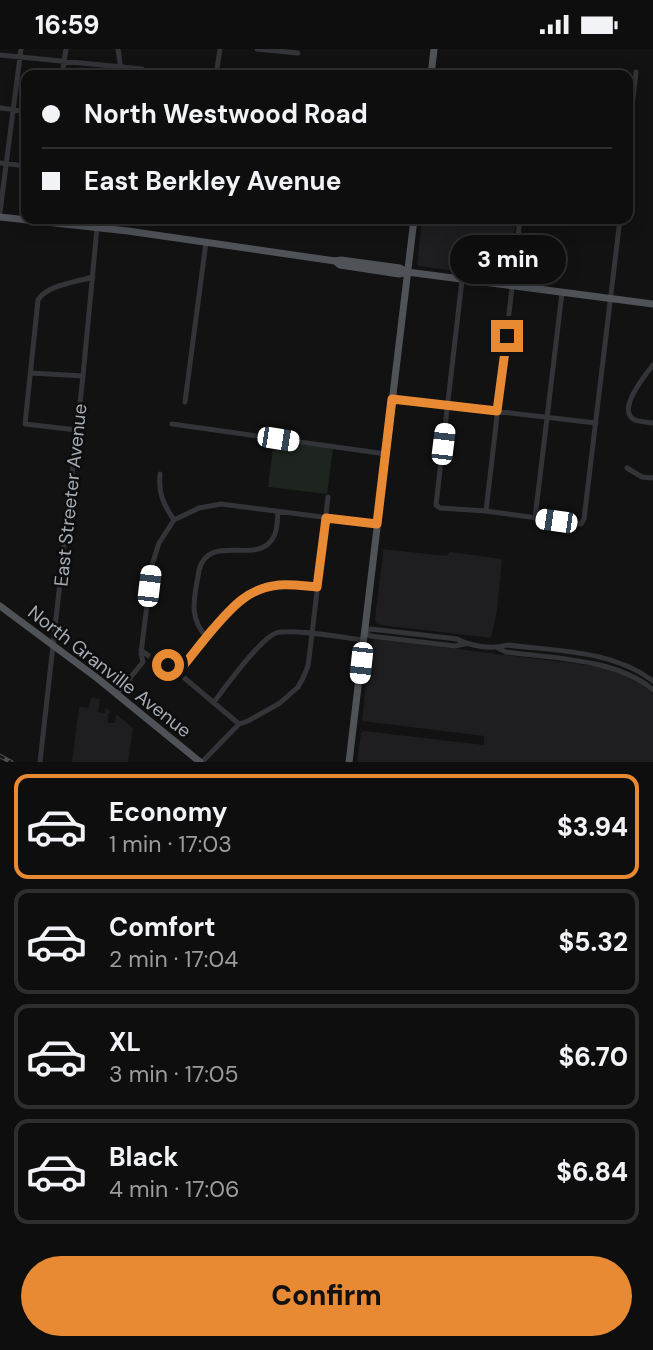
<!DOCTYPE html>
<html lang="en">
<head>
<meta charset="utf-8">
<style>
  body { margin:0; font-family:"DM Sans",sans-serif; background:#1c1c1c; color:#f1f3f6; height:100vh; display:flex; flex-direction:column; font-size:26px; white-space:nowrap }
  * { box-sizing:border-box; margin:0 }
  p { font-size:23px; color:#9b9c9e }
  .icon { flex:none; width:38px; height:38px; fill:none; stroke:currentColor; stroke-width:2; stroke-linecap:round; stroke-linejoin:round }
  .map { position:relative; height:713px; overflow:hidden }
  .details { display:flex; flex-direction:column; background:#0e0e0e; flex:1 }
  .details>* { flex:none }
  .guide { position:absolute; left:21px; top:21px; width:612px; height:154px; border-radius:14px; box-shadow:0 4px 18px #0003,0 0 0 2px #2e2e2e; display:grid; align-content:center; height:154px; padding:0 21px; background:#0e0e0e }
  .end { position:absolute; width:32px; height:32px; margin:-16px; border:9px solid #e88a34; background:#111; box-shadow:0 0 0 4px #111 }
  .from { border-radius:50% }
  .bubble { position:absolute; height:49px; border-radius:24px; background:#0e0e0e; box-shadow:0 4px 18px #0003,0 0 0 2px #2e2e2e; font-size:23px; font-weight:800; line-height:49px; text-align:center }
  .car { position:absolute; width:21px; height:42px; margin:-21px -10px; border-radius:9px; box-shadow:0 0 5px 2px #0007; background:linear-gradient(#fff 24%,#345 0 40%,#fff 0 76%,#345 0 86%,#fff 0) }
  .guide b { display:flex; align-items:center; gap:24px; height:66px; font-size:26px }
  .guide b+b { border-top:2px solid #2e2e2e }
  .guide i { width:18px; height:18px; background:#f1f3f6 }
  ul { padding:12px 0 0; list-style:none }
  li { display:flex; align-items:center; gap:21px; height:105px; margin:0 14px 10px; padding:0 7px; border:4px solid #2e2e2e; border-radius:14px }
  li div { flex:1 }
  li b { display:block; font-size:26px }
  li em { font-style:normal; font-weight:800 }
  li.selected { border-color:#e88a34 }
  li>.icon { width:63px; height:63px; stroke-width:1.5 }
  .cta { display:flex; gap:14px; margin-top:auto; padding:14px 21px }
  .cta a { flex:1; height:80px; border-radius:42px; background:#e88a34; color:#111; font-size:28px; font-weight:800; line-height:80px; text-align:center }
  .status { display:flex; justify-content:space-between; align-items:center; height:49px; padding:0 35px; background:#0e0e0e; direction:ltr }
  .status svg { height:19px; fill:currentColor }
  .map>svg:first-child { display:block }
  .built { fill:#1e1e20 }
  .green { fill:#1e251e }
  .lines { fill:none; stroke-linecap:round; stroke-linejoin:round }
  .minor { stroke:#333438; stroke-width:5 }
  .major { stroke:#4f5257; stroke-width:7 }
  .rail-casing { stroke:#4a4d51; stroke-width:4.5 }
  .rail { stroke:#0d0d0e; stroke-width:2; stroke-dasharray:5; stroke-linecap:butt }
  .route { stroke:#e88a34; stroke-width:9 }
  .labels { text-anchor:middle; stroke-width:5; stroke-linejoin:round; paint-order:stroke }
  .street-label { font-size:19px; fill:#a4abb3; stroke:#0d0d0e }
</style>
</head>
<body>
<div class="status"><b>16:59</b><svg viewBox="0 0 49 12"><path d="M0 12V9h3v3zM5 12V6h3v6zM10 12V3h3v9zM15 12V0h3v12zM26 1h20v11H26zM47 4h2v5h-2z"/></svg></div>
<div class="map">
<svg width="653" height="713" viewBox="0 0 653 713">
  <rect width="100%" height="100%" fill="#121213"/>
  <path class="built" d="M422,170H516L509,229L419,217L417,216Z
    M382,500L447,507L450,503L502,510L497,562L491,589L381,576L376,574L375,570L383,504Z
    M375,590L604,618L636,631L653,645V713H357L361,684L364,682L484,696V687L362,672L370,595Z
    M91,649L100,650L98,663L105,664L106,659L111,662L110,664L108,665V674H115L116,665L133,679L128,713H72L79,658L89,659Z"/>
  <path class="green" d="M274,392L333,400L327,445L268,438Z"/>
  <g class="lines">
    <path class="minor" d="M118,0L120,14V26
      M257,0L298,4
      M0,6L142,20
      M62,26L66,0
      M216,26L220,0
      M0,59L26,62
      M628,92L636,23
      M0,114L26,117
      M0,163L21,0
      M462,231L436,456L440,459L486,462L581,475L584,470L620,170
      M653,316C646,325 615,362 635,371C640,373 648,373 653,374
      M31,324L83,327
      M392,350L596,374
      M185,353L206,193
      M172,375L386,405
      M77,381L25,375L38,251C47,236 76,233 93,228
      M627,419L642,428L653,429
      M160,425C158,445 164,456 174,471
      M486,462L520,170
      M535,469L562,244
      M365,582L371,580L457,590C470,597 492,601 507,596C556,602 612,601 653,632
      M365,582L370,587L455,597L465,595
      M207,588C187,568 195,547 199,521C209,483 257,517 273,489C278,482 277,471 278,463
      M498,599L506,603C552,609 618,610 653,641
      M141,601L158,614L164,615L175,621L239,675
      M178,623L230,560L243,548L262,539L278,536H294L317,538
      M117,645L143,613L141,604L152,516L159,494L174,471L199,459L221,455L377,475
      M214,653C226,637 260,590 276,584C291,579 345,589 364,591
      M40,713L83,327L97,179
      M202,713L239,675L248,672L280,654L298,638L303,629L308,617L312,585L328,448"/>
    <path class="major" d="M431,26L434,0
      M0,168L128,182L335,212L341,211L400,219L407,223L653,255
      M335,212L340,216L399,225L407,223
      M0,557L97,629L200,713
      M349,713L414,170"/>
    <defs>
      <path id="rail" d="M0,707L11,713"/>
    </defs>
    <use href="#rail" class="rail-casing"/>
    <use href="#rail" class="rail"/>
  </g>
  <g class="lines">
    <path class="route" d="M168,616L178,623C190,609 201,594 213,580C232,558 248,539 279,536C292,535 304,537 317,538L326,469L377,475L392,350L497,362L507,287"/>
  </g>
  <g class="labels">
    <g class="street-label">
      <text transform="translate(70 446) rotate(-84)" y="7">East Streeter Avenue</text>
      <text transform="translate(110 622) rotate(38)" y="7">North Granville Avenue</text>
    </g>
  </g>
</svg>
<i class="end from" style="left:168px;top:616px"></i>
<i class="end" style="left:507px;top:287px"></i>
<div class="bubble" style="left:450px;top:186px;width:116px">3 min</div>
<i class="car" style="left:278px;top:390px;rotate:99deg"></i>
<i class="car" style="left:443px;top:395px;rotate:7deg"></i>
<i class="car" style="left:556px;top:472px;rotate:278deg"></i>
<i class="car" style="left:149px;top:537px;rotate:7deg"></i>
<i class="car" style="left:361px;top:614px;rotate:186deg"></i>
<div class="guide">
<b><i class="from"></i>North Westwood Road</b>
<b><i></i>East Berkley Avenue</b>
</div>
</div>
<section class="details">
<ul>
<li class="selected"><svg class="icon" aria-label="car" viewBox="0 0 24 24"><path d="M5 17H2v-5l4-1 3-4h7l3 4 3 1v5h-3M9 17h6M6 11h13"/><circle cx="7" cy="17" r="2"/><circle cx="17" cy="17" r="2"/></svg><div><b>Economy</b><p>1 min · 17:03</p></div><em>$3.94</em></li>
<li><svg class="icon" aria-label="car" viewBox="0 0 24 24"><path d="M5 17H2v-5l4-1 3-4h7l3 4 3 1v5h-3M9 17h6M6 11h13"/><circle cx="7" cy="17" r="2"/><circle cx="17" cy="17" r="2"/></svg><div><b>Comfort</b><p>2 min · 17:04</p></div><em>$5.32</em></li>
<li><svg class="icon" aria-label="car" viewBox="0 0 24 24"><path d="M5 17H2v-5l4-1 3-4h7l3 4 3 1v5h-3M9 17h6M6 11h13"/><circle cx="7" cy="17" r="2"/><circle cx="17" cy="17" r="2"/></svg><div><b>XL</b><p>3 min · 17:05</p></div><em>$6.70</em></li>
<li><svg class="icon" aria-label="car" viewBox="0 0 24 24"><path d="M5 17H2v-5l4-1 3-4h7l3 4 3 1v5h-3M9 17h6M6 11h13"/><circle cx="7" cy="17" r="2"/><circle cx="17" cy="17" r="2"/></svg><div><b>Black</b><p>4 min · 17:06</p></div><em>$6.84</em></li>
</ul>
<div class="cta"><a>Confirm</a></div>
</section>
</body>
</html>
